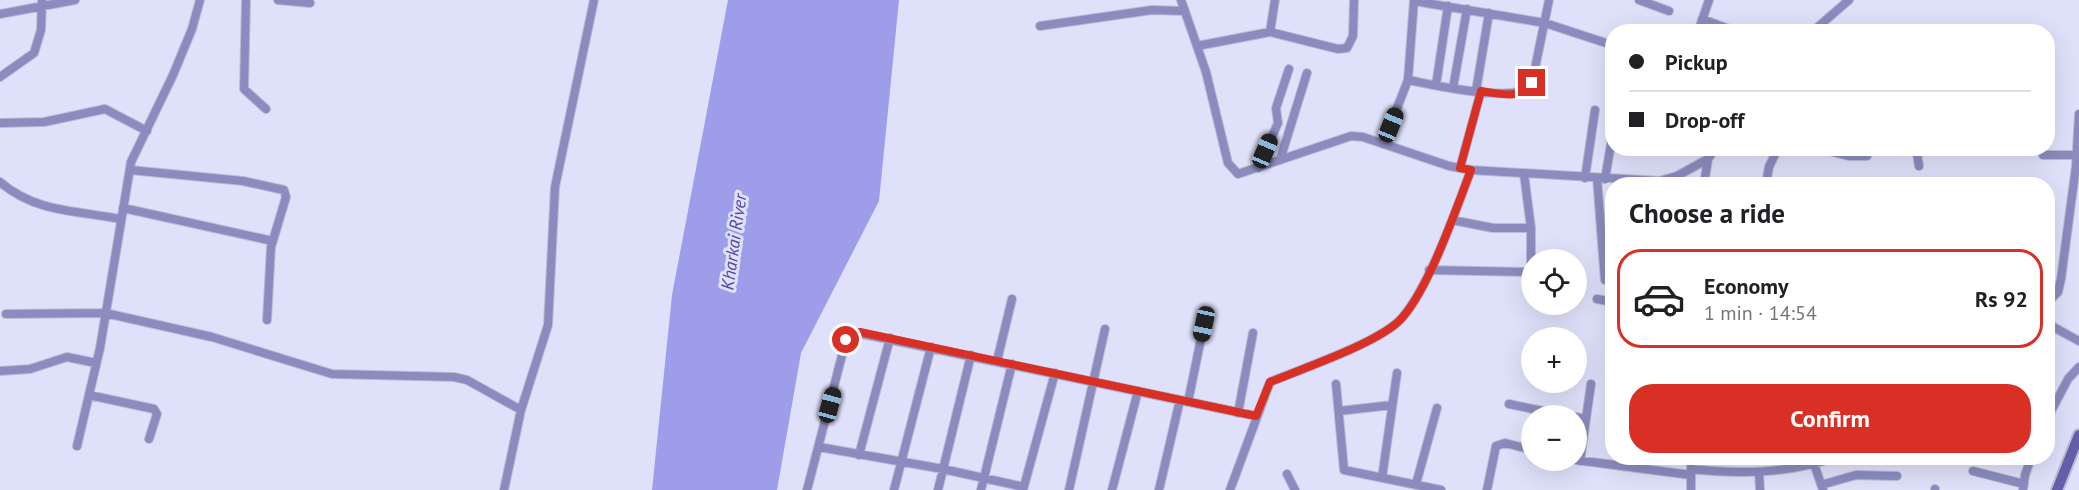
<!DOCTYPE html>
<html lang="en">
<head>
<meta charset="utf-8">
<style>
  body { margin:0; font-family:"PT Sans",sans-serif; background:#f2f2f2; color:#202124; height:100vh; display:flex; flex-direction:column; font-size:22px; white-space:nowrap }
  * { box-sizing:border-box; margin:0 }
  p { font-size:20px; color:#757577 }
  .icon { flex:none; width:33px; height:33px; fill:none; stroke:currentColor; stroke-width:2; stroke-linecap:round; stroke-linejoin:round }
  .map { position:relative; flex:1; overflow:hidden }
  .drawer { position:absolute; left:1605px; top:177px; width:450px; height:288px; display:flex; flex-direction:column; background:#fff; border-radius:24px; box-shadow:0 6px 24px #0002 }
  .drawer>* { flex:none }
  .guide { position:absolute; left:1605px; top:24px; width:450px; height:132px; border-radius:24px; box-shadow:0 6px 24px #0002; display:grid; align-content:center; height:132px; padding:0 24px; background:#fff }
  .fabs { position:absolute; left:1521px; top:249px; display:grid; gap:12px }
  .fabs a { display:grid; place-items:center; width:66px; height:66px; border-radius:50%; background:#fff; box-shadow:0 6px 24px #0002; font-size:30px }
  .end { position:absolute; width:27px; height:27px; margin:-14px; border:8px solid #d93025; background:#fff; box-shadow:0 0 0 3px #fff }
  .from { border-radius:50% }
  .car { position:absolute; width:18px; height:36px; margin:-18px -9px; border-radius:8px; box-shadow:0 0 4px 2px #0007; background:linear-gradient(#222 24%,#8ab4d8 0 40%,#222 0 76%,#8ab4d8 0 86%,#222 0) }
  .guide b { display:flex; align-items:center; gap:21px; height:57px; font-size:22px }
  .guide b+b { border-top:2px solid #e0e0e0 }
  .guide i { width:15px; height:15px; background:#202124 }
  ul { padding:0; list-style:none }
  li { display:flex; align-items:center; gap:18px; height:99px; margin:0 12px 9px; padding:0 12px; border:3px solid transparent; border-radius:24px }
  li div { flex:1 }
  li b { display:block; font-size:22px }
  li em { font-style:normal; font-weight:800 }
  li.selected { border-color:#d93025 }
  li>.icon { width:54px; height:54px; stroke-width:1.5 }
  h2 { padding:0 24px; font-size:27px; line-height:72px }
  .primary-button { display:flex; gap:12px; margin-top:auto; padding:12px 24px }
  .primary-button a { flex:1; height:69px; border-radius:24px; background:#d93025; color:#fff; font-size:24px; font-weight:800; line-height:69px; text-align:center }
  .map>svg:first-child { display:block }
  .water { fill:#9e9de9 }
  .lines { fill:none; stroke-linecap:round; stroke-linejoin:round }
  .street-casing { stroke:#bbbcd3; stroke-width:10 }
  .secondary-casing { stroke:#bbbcd3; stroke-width:14 }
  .street { stroke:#8b8bbf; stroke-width:8 }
  .secondary { stroke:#635faa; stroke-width:10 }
  .route { stroke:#d93025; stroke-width:8 }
  .labels { text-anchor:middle; stroke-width:6; stroke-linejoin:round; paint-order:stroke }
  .water-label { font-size:18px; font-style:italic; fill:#5046a0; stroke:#dfe0fa }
</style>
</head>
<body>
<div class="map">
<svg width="2079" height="490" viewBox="0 0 2079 490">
  <rect width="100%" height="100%" fill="#dfe0fa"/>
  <path class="water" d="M728,0H899L879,201L801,353L777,490H652L672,295Z"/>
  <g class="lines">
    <defs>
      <path id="street" d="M246,0L244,89L266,109
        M278,0L310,3
        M1181,0L1206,72L1228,163L1238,174L1351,136L1363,137L1449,166L1471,170
        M1639,0L1669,11
        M1414,1L1545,23L1612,45
        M0,14L75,0
        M1702,19L1737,32
        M1040,26L1152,10L1185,11
        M1270,32L1275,0
        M1698,32L1709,0
        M1812,32L1849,0
        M1197,46L1270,32L1338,49L1347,48L1353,36L1354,0
        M0,77L34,53L41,30L42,0
        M1408,80C1430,84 1522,106 1532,83L1549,0
        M1436,85L1448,6
        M1453,88L1467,9
        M1476,91L1489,13
        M0,123L44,122L105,109L147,131
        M1383,144L1408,80L1414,0
        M1817,148L1849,156H1867
        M1916,148L1919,166
        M2043,155H2076
        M1280,160L1307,73
        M1258,168L1278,123L1276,108L1289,69
        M1460,168L1481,91
        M130,170L243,181L284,190L286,197L271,247L267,320
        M1524,174L1531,228V272
        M1585,178L1595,110
        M1597,178L1605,280
        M1605,179L1612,138
        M0,182C37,213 75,210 120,219
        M1704,184L1708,159L1716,148
        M1766,184L1769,167L1778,148
        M123,208L273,241
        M1452,220L1493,228H1531
        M1429,270L1532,272
        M1597,299L1612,302
        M2048,302L2058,292L2061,279L2076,166L2079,114
        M6,314L105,313L212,337L332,374L454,377L467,380L521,410
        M2048,324L2079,341
        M997,361L1012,299
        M0,371L30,369L67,357L96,363
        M1336,384L1344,470L1441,490
        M89,395L154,409L157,414L149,439
        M1188,402L1204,324
        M1509,404L1567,416
        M1339,411L1392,405
        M1238,413L1253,333
        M1576,417L1586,419
        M2048,417L2068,379L2079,367
        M77,446L100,348L131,162L173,75L192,29L200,0
        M819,447L943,469L1024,487
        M859,455L890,338
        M1691,458V490
        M1812,458L1823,490
        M1576,460L1691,475
        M1580,461L1591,384
        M1691,469C1739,474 1786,474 1833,458
        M1973,471L2024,484
        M1759,472L1760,490
        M1287,474L1295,490
        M1382,478L1397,373
        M1416,484L1437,408
        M1821,485L1856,475L1897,476
        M1935,489V490
        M504,490L521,410L548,325L555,187L594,0
        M807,490L846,340L849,334L853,332L1256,416
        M894,490L931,347
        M938,490L971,355
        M981,490L1012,364
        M1023,490L1055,373
        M1069,490L1105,329
        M1112,490L1138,391
        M1159,490L1180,400
        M1230,490L1270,382C1304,368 1372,345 1398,322C1427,294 1456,210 1471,170L1659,181L1677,176L1708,159
        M1487,490L1496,446L1505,443L1532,450
        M2023,490L2025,475L2031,458"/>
      <path id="secondary" d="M2057,490L2079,435"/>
    </defs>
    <use href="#street" class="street-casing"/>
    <use href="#secondary" class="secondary-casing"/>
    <use href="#street" class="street"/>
    <use href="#secondary" class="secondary"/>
  </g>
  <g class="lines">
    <path class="route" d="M846,340L849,334L860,332L1256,416L1270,382C1304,368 1372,345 1398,322C1427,295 1456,209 1471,170L1460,168L1481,91C1496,93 1524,101 1532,83"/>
  </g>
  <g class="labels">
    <g class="water-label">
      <text transform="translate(734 242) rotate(-82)" y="6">Kharkai River</text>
    </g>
  </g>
</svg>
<div class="fabs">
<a><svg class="icon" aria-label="locate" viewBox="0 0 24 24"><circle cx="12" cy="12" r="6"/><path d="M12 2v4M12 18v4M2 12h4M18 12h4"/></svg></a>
<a>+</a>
<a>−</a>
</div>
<i class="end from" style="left:846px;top:340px"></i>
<i class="end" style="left:1532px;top:83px"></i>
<i class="car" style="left:1391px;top:125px;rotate:22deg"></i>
<i class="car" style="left:1265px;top:151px;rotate:23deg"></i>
<i class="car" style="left:1204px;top:324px;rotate:192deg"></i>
<i class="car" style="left:830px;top:405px;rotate:15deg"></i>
<div class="guide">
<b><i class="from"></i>Pickup</b>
<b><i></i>Drop-off</b>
</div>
<section class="drawer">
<h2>Choose a ride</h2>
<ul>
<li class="selected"><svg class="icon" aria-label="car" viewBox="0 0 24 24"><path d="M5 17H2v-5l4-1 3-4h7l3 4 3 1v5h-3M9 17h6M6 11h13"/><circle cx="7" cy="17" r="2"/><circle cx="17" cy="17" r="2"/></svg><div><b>Economy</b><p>1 min · 14:54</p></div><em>Rs 92</em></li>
</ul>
<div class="primary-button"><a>Confirm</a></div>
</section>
</div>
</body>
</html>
